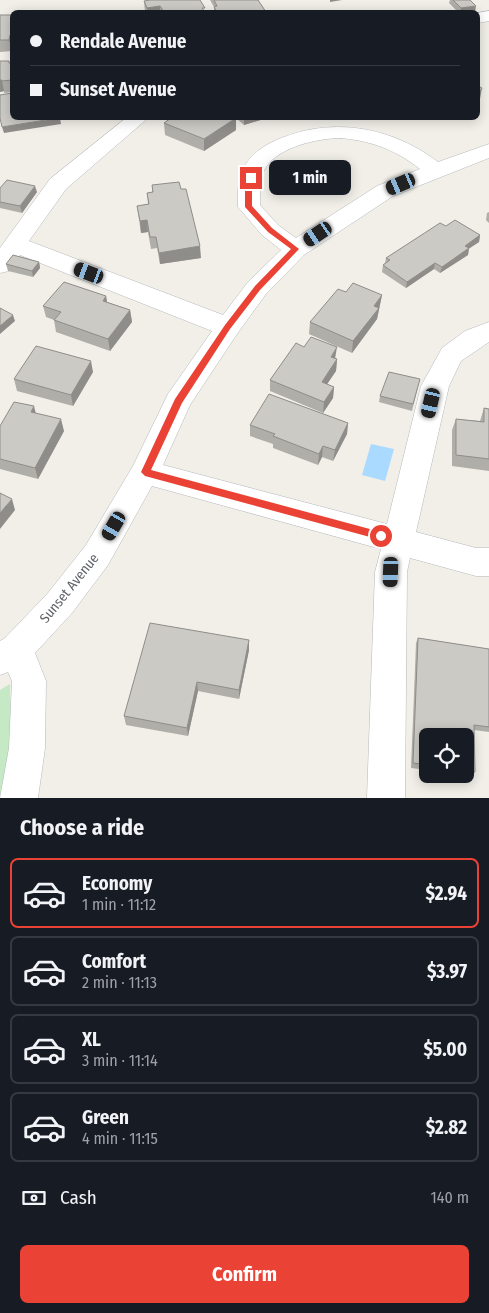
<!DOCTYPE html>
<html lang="en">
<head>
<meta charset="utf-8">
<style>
  body { margin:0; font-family:"Fira Sans Condensed",sans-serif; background:#242831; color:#f1f3f6; height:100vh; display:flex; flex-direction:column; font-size:19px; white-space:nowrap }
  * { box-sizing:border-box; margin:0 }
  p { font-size:16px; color:#9ea1a6 }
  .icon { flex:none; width:28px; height:28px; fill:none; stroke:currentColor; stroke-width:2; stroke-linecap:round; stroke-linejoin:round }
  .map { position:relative; height:798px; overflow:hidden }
  .drawer { display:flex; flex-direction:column; background:#171b24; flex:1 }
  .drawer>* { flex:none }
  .guide { position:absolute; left:10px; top:10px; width:470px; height:110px; border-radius:8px; box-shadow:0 2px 12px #0003; display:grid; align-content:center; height:110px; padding:0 20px; background:#171b24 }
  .fabs { position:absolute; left:419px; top:728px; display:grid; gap:10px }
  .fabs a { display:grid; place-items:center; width:55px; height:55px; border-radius:8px; background:#171b24; box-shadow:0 2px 12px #0003; font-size:25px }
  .end { position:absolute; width:22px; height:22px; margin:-11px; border:6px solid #ea4335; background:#fff; box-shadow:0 0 0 2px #fff }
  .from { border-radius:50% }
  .bubble { position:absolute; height:35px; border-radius:8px; background:#171b24; box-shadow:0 2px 12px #0003; font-size:16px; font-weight:700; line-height:35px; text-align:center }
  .car { position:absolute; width:15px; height:30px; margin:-15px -8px; border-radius:6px; box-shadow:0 0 4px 1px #0007; background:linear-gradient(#222 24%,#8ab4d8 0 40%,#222 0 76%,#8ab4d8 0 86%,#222 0) }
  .guide b { display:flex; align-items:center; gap:18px; height:48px; font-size:19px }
  .guide b+b { border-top:1px solid #363941 }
  .guide i { width:12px; height:12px; background:#f1f3f6 }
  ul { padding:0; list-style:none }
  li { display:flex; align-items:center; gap:15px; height:70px; margin:0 10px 8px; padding:0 10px; border:2px solid #363941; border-radius:8px }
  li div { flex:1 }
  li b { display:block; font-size:19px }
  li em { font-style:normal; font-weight:700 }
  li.current { border-color:#ea4335 }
  li>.icon { width:45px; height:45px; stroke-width:1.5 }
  h2 { padding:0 20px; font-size:22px; line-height:60px }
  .pay { display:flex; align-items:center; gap:12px; height:55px; padding:0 20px; font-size:19px }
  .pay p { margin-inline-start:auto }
  .cta { display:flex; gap:10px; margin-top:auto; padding:10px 20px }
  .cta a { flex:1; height:58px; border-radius:8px; background:#ea4335; color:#fff; font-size:20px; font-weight:700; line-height:58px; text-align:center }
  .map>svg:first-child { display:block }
  .green { fill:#c5e8c5 }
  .water { fill:#aadaff }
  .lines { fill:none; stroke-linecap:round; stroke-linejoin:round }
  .minor-casing { stroke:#b5b8bc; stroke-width:1 }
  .minor { fill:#fff; fill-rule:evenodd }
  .wall { fill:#afaea9 }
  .shaded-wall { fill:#8f8d8a }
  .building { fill:#cccac5; stroke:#8f8d8a }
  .route { fill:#ea4335 }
  .labels { text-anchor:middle; stroke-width:4; stroke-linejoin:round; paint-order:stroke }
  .street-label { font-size:14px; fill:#5f6368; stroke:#fff }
</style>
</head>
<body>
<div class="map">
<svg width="489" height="798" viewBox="0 0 489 798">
  <rect width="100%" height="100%" fill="#f1efe8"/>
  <path class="green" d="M10,684L11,739L2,798H0V690Z"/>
  <path class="water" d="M371,444L394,449L385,481L362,475Z"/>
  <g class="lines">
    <defs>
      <path id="minor" d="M489,11V21L478,23V13Z
        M126,118H148L66,189L29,241L223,315L248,282L281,250L262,235L238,207C238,195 237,181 243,169C251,153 267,143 284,137C337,117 393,128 438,162L489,144V158L393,196L304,255L266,294L237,334L190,405L163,465L387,524L421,386L442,348L465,331L489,322V342L461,361L449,386L416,532L476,548H489V576H476L410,558L407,572L405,798H367L375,572L381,549L152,486L108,565L72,613L35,653L46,681L45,748L38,798H0L9,748L12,681L8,672L0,675V641L5,638L48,593L86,545L133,466L168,394L212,331L20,255L9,271L0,273V248L50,179ZM341,138C372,141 396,150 420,169L377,186L296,238L278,225L260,205C260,193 259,178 266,167C279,147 318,138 341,138Z"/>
    </defs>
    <use href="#minor" class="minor-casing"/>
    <use href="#minor" class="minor"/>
  </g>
  <path class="wall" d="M210,0H258L266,12H214V7Z
    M450,0H470L475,12H458L449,3Z
    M144,1L205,12H145Z
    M0,15H12V51L0,52Z
    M0,61L12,63V92L4,93V91L0,92Z
    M236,118H267L244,125Z
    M164,123L236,130L204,151L165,135Z
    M152,185L201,258L160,264L157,248L151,249L148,232L141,233L137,206L148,204L147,193L152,192Z
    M0,188L37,192L22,213L0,208Z
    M489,212V223L486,220L487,213Z
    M446,226L480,235L479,242L469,248L468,255L440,273L434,269L406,288L382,272L383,265L385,263L386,258Z
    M39,262L40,268L33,277L8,271L6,264Z
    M346,292L382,295L377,319L352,353L309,334L310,322Z
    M106,296L107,302L130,310L132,322L110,351L56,332L54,320L46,317L43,306Z
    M335,359H337L336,371L327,384L334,387L333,398L323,413L270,391V380Z
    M93,372L73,406L17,391L14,379Z
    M420,379L412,411L379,402L380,396Z
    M484,408L489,409V471L452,466V430L456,419L480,421Z
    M348,423L347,434L333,461L322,457L318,465L273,448V444L250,436V425Z
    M0,426L64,431L38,479L0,469Z
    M418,638L489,649V732L474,730L475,772L472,777L452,774H465V736H428V770L411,768L416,643Z
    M249,640V650L239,699L198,691L188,736L126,725L124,716Z"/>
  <path class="shaded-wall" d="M330,0H342L330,2Z
    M160,6V12H148L147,8Z
    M476,6L475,12H460L461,8Z
    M10,35L12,46V51L9,40Z
    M0,80H2L4,91L0,92Z
    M482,88L480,99L478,102V94Z
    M60,118L61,124L4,133L2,127Z
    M236,118V130L204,151V139Z
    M244,118H267L244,125Z
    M35,186L37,192L22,213L20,206Z
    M147,220L148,232L141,233L140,221Z
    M480,235L479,242L464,252L465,246Z
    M200,246L201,258L160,264L159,253Z
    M469,248L468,255L440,273L442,267Z
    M39,262L40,268L33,277L32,271Z
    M435,263L434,269L406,288L407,282Z
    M382,295L377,319L352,353L353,341L374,306Z
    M106,296L108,308L103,301Z
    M130,310L132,322L110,351L108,339Z
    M13,315L15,321L0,334V326Z
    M337,347L335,359L331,357Z
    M337,359L336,371L321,393L322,382Z
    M91,361L93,372L73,406L71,395Z
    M334,387L333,398L323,413L324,402Z
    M34,406L37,418L31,412Z
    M61,419L64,431L38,479L35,468Z
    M348,423L347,434L333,461L335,450Z
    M323,446L322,457L318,465L319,454Z
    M12,499L15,510L0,529V513Z
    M249,640V650L239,699V690Z
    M197,682L198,691L188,736L187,728Z"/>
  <path class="building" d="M150,0H200L205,8H202L205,12H164L160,6L147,8L144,1Z
    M214,0H258L266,12H217L214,7L217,6Z
    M453,0H470L476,6L461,8Z
    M0,15H12V35H10L9,40H0Z
    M0,61H9V63H12V80L2,81V80H0Z
    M478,86L482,88L478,94Z
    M12,93V118H58L2,127L0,118V95Z
    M171,118H236L204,139L164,123Z
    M7,180L35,186L20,206L0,202V188Z
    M179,182L181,189H186L200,246L159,253L156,237H150L147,220L140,221L137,206L149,204L147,193L153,192L152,185Z
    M455,220L480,235L465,246L469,248L442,267L435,263L407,282L383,265L390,260L386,258L440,223L446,226Z
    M13,255L39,262L32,271L6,264Z
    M64,282L106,296L103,301L130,310L108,339L54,320L61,312L43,306Z
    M353,283L382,295L374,306L379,308L353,341L310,322L338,289L346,292Z
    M0,308L13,315L0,326Z
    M311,337L337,347L331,357L337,359L322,382L334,387L324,402L270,380L296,343L304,347Z
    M36,346L91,361L71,395L14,379Z
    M389,372L420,379L413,404L380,396Z
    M269,394L348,423L335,450L323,446L319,454L273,436L275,434L250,425Z
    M14,402L34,406L31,412L61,419L35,468L0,459V426Z
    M484,408L489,409V459L456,455V419L484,422Z
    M0,493L12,499L0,513Z
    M150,623L249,640L239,690L197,682L187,728L124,716Z
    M418,638L489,649V727L474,725L475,772L465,771V736H428V765L413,763Z"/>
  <path class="route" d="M249,177L255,178L252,189V206L272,228L299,249L260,290L230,329L182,403L151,470L381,532L384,534V539L381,540L145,476L141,472L175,399L225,325L255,286L291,249L268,232L245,207V189Z"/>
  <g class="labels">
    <g class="street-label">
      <text transform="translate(69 588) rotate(-51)" y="5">Sunset Avenue</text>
    </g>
  </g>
</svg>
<div class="fabs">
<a><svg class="icon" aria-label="locate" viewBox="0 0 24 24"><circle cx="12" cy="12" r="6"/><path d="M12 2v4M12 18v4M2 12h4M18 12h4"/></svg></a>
</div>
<i class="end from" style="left:381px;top:536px"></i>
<i class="end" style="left:251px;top:178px"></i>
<div class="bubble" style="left:269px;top:160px;width:82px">1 min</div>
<i class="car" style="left:401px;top:184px;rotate:247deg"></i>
<i class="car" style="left:318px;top:234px;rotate:236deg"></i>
<i class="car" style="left:89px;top:273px;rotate:291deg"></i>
<i class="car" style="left:431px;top:403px;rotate:193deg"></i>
<i class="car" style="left:114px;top:526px;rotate:210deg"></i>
<i class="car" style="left:391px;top:572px;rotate:182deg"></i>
<div class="guide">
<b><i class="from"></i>Rendale Avenue</b>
<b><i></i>Sunset Avenue</b>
</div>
</div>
<section class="drawer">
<h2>Choose a ride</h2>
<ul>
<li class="current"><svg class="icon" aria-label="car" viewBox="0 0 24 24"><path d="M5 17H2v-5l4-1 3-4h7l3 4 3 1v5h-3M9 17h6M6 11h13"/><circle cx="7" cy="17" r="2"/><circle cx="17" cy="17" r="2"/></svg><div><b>Economy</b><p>1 min · 11:12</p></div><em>$2.94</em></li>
<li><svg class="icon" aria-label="car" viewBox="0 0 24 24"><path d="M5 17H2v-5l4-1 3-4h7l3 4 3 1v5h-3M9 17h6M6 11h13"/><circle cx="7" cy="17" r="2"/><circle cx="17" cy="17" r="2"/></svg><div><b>Comfort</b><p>2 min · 11:13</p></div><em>$3.97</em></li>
<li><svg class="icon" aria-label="car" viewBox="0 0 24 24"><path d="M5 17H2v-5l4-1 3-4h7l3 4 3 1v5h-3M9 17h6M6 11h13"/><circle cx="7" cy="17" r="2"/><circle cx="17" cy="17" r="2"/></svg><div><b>XL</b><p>3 min · 11:14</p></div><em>$5.00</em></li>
<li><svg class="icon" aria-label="car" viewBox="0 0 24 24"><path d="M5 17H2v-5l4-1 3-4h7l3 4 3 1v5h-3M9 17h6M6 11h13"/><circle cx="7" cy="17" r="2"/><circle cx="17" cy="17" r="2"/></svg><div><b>Green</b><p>4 min · 11:15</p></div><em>$2.82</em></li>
</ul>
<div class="pay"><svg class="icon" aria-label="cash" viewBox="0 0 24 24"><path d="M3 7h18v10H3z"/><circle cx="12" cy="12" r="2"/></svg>Cash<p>140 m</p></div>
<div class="cta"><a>Confirm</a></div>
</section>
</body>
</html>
